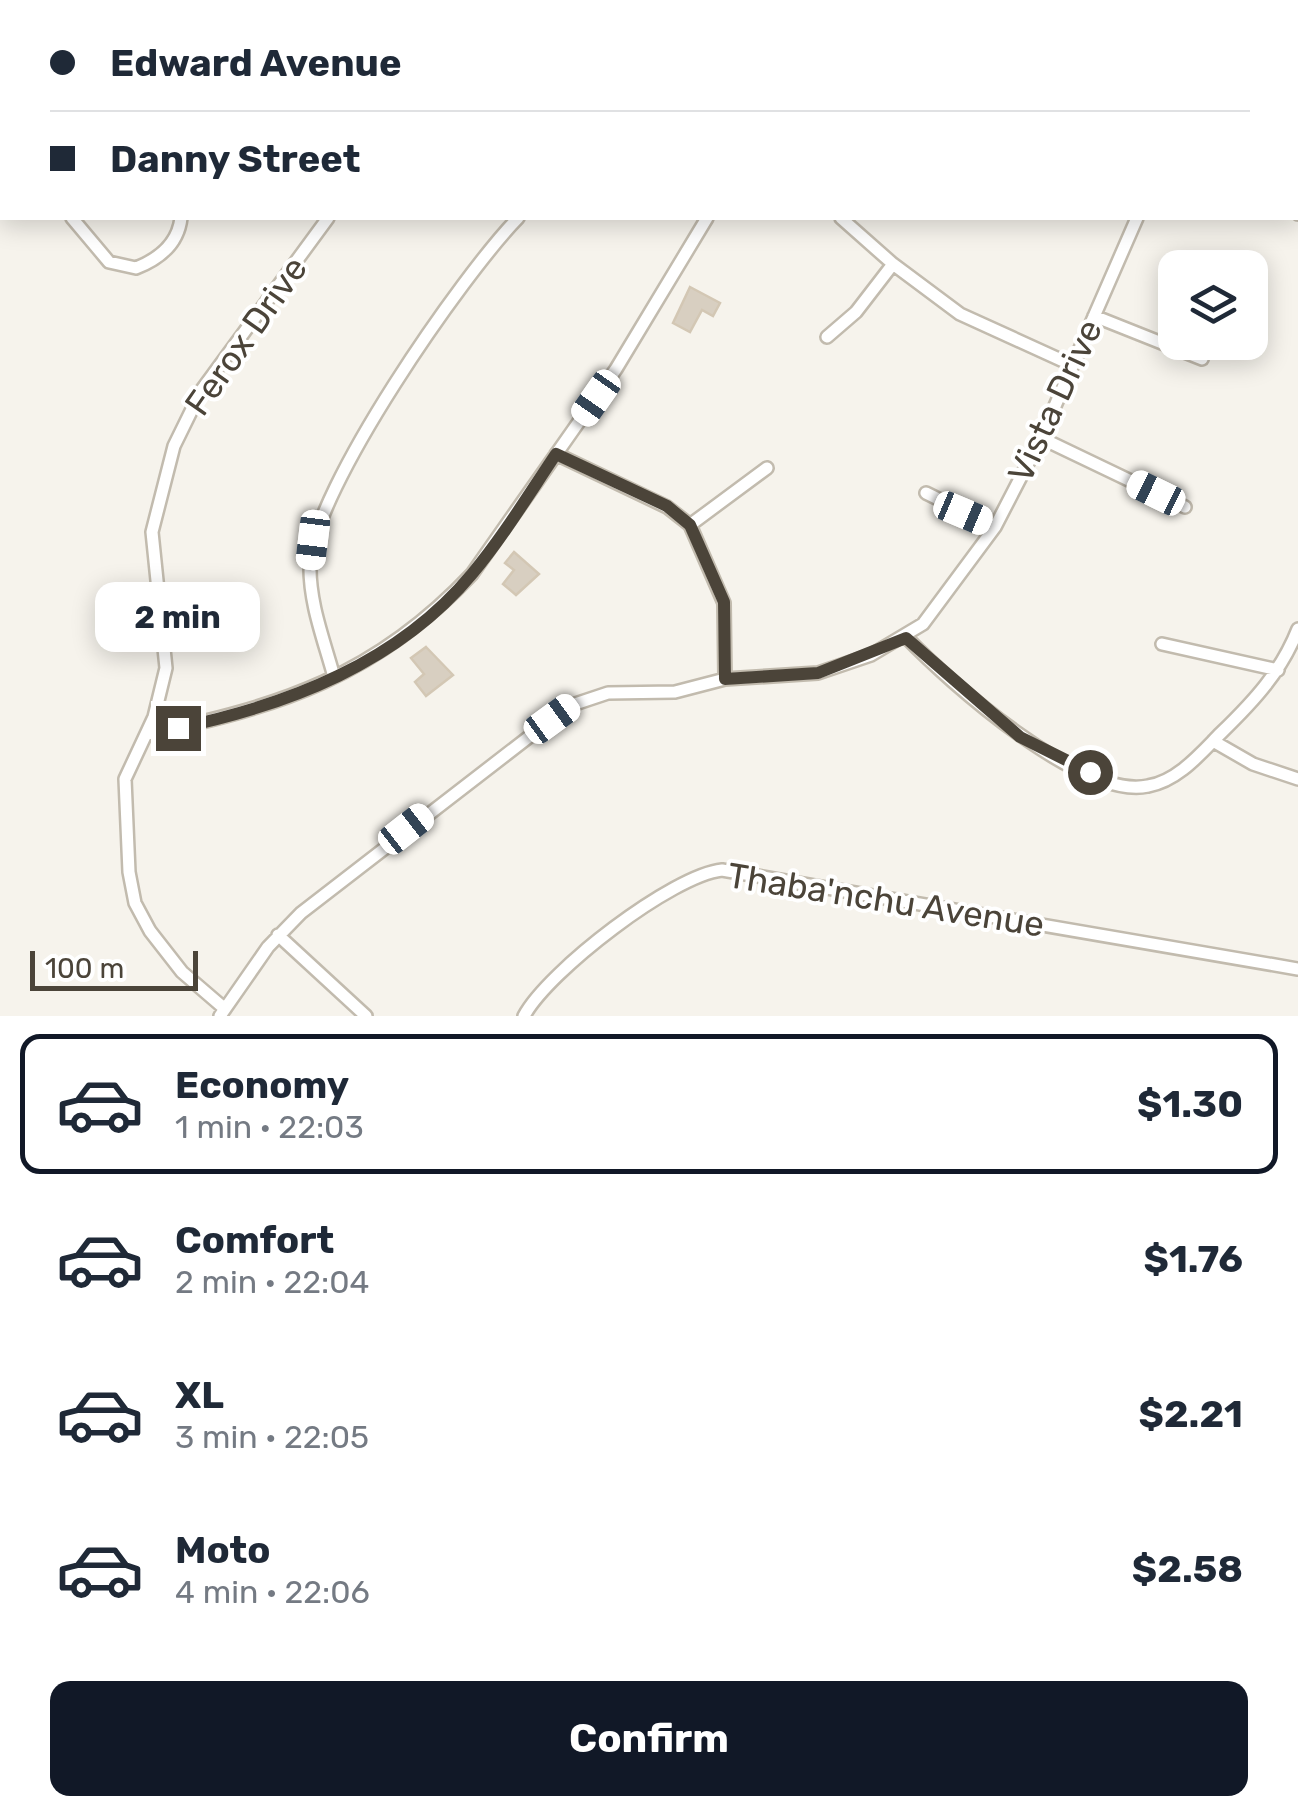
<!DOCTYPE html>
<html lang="en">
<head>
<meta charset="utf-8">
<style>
  body { margin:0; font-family:Rubik,sans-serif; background:#f2f2f3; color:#1f2937; height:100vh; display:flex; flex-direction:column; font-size:38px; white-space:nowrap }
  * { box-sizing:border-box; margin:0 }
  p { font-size:32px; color:#747a83 }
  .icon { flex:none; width:55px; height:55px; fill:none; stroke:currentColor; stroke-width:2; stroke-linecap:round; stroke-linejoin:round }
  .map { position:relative; height:1016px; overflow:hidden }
  .drawer { display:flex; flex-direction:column; background:#fff; flex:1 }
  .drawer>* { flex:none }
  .banner { position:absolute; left:0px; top:0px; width:1300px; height:220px; box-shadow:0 5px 25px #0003; display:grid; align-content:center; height:220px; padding:0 50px; background:#fff }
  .controls { position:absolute; left:1158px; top:250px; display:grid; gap:20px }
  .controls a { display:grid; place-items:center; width:110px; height:110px; border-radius:20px; background:#fff; box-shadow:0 5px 25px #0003; font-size:50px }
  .scale { position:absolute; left:30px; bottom:25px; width:168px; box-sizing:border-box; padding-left:10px; border:5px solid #4b4439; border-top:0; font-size:28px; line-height:35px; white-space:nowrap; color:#4b4439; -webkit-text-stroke:8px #fff; paint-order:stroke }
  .end { position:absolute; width:45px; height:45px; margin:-22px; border:12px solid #4b4439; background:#fff; box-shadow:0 0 0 5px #fff }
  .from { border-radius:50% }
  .bubble { position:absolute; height:70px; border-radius:20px; background:#fff; box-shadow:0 5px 25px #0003; font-size:32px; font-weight:700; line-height:70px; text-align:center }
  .car { position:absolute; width:30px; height:60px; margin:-30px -15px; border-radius:12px; box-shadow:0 0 8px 2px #0007; background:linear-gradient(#fff 24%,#345 0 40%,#fff 0 76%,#345 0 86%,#fff 0) }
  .banner b { display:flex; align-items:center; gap:35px; height:95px; font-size:38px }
  .banner b+b { border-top:2px solid #e0e1e3 }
  .banner i { width:25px; height:25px; background:#1f2937 }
  ul { padding:18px 0 0; list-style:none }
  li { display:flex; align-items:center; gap:30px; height:140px; margin:0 20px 15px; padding:0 30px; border:5px solid transparent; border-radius:20px }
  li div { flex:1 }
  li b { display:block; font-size:38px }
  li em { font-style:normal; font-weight:700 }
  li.selected { border-color:#111827 }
  li>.icon { width:90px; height:90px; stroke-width:1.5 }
  .action { display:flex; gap:20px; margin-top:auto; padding:20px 50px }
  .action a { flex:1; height:115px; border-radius:20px; background:#111827; color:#fff; font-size:40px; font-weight:700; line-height:115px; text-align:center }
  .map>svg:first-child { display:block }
  .building { fill:#d8cfc1; stroke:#d3c7b4; stroke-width:2.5 }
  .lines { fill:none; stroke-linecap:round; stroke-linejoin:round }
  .minor-casing { stroke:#c2bbae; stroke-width:16 }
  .minor { stroke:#fff; stroke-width:11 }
  .route { stroke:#4b4439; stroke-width:12 }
  .labels { text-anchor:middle; stroke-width:8; stroke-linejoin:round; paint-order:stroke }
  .street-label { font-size:35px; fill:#4b4439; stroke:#fff }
</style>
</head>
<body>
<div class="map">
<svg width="1298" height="1016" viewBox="0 0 1298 1016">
  <rect width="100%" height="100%" fill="#f6f3ec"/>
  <path class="building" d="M690,287L720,303L713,316L702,310L690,332L673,323Z
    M514,552L539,574L516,595L503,584L514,570L505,563Z
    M426,647L453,675L426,696L415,682L424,674L411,658Z"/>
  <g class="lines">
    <defs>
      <path id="minor" d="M447,0L450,2
        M1187,0L1188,2
        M258,2L266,0
        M470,2L472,0
        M668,2L670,0
        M854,2V0
        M0,131L2,132
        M1298,213V214
        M72,218L109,262L136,268C159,259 178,244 181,218
        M841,218L893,264L960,314L1072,365
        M1094,316L1202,359
        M827,337L856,312L893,264
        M1041,438L1185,507
        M556,454L667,507L690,525L724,603L725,679
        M926,493L995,527
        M690,525L767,468
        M906,637C950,683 1082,800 1148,786C1178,781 1201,753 1221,733C1254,701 1281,672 1298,629
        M1162,644L1278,670
        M334,677C324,640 309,603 310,564C313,490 463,274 518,218
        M147,734C280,707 376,676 472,574L616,369L707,218
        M1213,741L1253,764L1298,779
        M278,935L366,1016
        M225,1009L182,972L150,931L135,903L129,872L125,779L154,717L166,668L152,532L174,446L201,391L328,218
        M220,1016L268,947L301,913L569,706L608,693L675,692L725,679L818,673L871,655L923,624L995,527L1041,438L1137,218
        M524,1016C548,971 673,875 722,870L1298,969"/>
    </defs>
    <use href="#minor" class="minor-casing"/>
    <use href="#minor" class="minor"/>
  </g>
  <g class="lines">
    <path class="route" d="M178,728C288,705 398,663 472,574C503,537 529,494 556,454L667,506L690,525L724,602L725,679L818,673L906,638L1020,737L1090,772"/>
  </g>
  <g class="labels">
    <g class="street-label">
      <text transform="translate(246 336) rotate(-55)" y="12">Ferox Drive</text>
      <text transform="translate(1055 401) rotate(-65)" y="12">Vista Drive</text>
      <text transform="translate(886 900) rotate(9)" y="12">Thaba'nchu Avenue</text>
    </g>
  </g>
</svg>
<div class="controls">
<a><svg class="icon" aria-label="layers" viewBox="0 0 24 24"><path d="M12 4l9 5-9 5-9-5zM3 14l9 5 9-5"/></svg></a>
</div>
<div class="scale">100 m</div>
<i class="end from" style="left:1090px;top:772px"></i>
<i class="end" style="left:178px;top:728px"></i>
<div class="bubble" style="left:95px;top:582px;width:165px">2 min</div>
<i class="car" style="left:596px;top:398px;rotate:215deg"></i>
<i class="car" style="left:1156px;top:493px;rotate:296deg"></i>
<i class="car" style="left:963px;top:513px;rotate:113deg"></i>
<i class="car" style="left:313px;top:540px;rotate:187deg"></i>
<i class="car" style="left:552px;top:719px;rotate:54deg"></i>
<i class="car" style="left:406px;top:829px;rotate:52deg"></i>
<div class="banner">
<b><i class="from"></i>Edward Avenue</b>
<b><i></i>Danny Street</b>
</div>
</div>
<section class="drawer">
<ul>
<li class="selected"><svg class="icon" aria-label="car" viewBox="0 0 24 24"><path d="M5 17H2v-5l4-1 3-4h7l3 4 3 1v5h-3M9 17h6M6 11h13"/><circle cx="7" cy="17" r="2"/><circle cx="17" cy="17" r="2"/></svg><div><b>Economy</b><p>1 min · 22:03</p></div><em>$1.30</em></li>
<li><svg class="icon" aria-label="car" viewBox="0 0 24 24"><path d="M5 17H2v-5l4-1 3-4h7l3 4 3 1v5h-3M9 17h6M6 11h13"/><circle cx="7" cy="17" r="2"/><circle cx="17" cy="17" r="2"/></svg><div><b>Comfort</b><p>2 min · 22:04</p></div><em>$1.76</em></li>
<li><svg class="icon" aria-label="car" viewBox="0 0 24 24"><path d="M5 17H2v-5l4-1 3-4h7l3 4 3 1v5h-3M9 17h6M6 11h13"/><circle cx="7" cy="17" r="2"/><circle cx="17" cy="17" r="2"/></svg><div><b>XL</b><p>3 min · 22:05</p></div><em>$2.21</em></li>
<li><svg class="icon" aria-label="car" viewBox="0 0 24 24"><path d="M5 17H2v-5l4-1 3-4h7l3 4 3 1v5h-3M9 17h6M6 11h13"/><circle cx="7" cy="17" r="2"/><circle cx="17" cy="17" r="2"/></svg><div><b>Moto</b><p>4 min · 22:06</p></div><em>$2.58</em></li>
</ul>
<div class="action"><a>Confirm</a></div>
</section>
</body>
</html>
